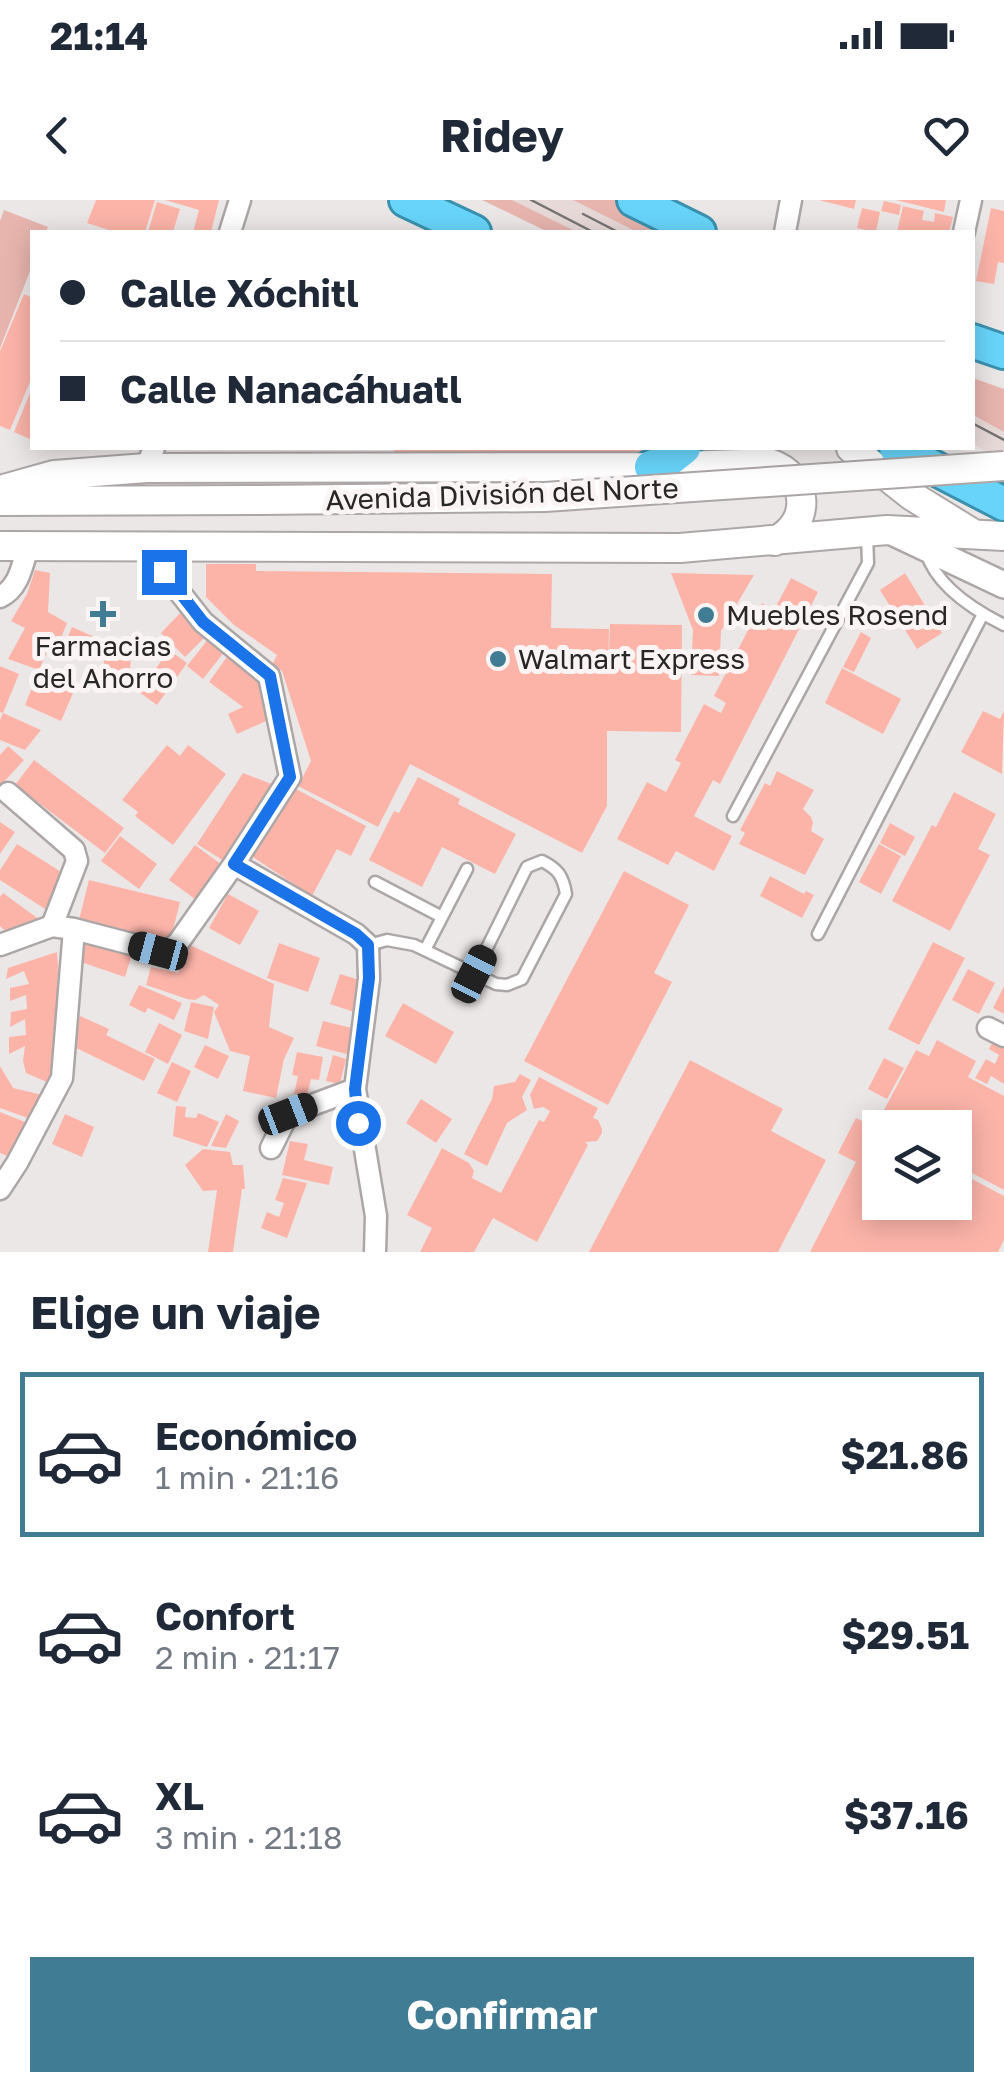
<!DOCTYPE html>
<html lang="es">
<head>
<meta charset="utf-8">
<style>
  body { margin:0; font-family:"Golos Text",sans-serif; background:#f2f2f3; color:#1f2937; height:100vh; display:flex; flex-direction:column; font-size:38px; white-space:nowrap }
  * { box-sizing:border-box; margin:0 }
  p { font-size:32px; color:#747a83 }
  .icon { flex:none; width:55px; height:55px; fill:none; stroke:currentColor; stroke-width:2; stroke-linecap:round; stroke-linejoin:round }
  .map { position:relative; height:1052px; overflow:hidden }
  .drawer { display:flex; flex-direction:column; background:#fff; flex:1 }
  .drawer>* { flex:none }
  .hud { position:absolute; left:30px; top:30px; width:945px; height:220px; border-radius:0px; box-shadow:0 5px 25px #0003; display:grid; align-content:center; height:220px; padding:0 30px; background:#fff }
  .controls { position:absolute; left:862px; top:910px; display:grid; gap:20px }
  .controls a { display:grid; place-items:center; width:110px; height:110px; border-radius:0px; background:#fff; box-shadow:0 5px 25px #0003; font-size:50px }
  .end { position:absolute; width:45px; height:45px; margin:-22px; border:12px solid #1a73e8; background:#fff; box-shadow:0 0 0 5px #fff }
  .from { border-radius:50% }
  .car { position:absolute; width:30px; height:60px; margin:-30px -15px; border-radius:12px; box-shadow:0 0 8px 2px #0007; background:linear-gradient(#222 24%,#8ab4d8 0 40%,#222 0 76%,#8ab4d8 0 86%,#222 0) }
  .hud b { display:flex; align-items:center; gap:35px; height:95px; font-size:38px }
  .hud b+b { border-top:2px solid #e0e1e3 }
  .hud i { width:25px; height:25px; background:#1f2937 }
  ul { padding:0; list-style:none }
  li { display:flex; align-items:center; gap:30px; height:165px; margin:0 20px 15px; padding:0 10px; border:5px solid transparent; border-radius:0px }
  li div { flex:1 }
  li b { display:block; font-size:38px }
  li em { font-style:normal; font-weight:700 }
  li.current { border-color:#407d94 }
  li>.icon { width:90px; height:90px; stroke-width:1.5 }
  h2 { padding:0 30px; font-size:45px; line-height:120px }
  .action { display:flex; gap:20px; margin-top:auto; padding:20px 30px }
  .action a { flex:1; height:115px; border-radius:0px; background:#407d94; color:#fff; font-size:40px; font-weight:700; line-height:115px; text-align:center }
  .status { display:flex; justify-content:space-between; align-items:center; height:70px; padding:0 50px; background:#fff; direction:ltr }
  .status svg { height:28px; fill:currentColor }
  header { display:flex; justify-content:space-between; align-items:center; height:130px; padding:0 30px; background:#fff; font-size:45px; font-weight:700 }
  .map>svg:first-child { display:block }
  .built { fill:#e7d9d7 }
  .green { fill:#e7b5ae }
  .building { fill:#fcb4a9 }
  .lines { fill:none; stroke-linecap:round; stroke-linejoin:round }
  .service-casing { stroke:#aca7a6; stroke-width:15 }
  .minor-casing { stroke:#aca7a6; stroke-width:25 }
  .tertiary-casing { stroke:#aca7a6; stroke-width:30 }
  .secondary-casing { stroke:#aca7a6; stroke-width:32 }
  .trunk-casing { stroke:#3a91ae; stroke-width:38 }
  .service { stroke:#fff; stroke-width:10 }
  .minor { stroke:#fff; stroke-width:20 }
  .tertiary { stroke:#fff; stroke-width:25 }
  .secondary { stroke:#fff; stroke-width:28 }
  .trunk { stroke:#68d4fa; stroke-width:32 }
  .tram { stroke:#767373; stroke-width:2.5 }
  .secondary-bridge-casing { stroke:#aca7a6; stroke-width:32; stroke-linecap:butt }
  .secondary-bridge { stroke:#fff; stroke-width:28 }
  .route { stroke:#1a73e8; stroke-width:12 }
  .poi-dot { fill:#407d94; stroke:#faf5f4; stroke-width:4 }
  .labels { text-anchor:middle; stroke-width:10; stroke-linejoin:round; paint-order:stroke }
  .street-label { font-size:28px; fill:#282626; stroke:#faf5f4 }
  .poi-label { font-size:28px; fill:#282626; stroke:#faf5f4; text-anchor:start }
</style>
</head>
<body>
<div class="status"><b>21:14</b><svg viewBox="0 0 49 12"><path d="M0 12V9h3v3zM5 12V6h3v6zM10 12V3h3v9zM15 12V0h3v12zM26 1h20v11H26zM47 4h2v5h-2z"/></svg></div>
<header><svg class="icon" aria-label="back" viewBox="0 0 24 24"><path d="M15 5l-7 7 7 7"/></svg>Ridey<svg class="icon" aria-label="heart" viewBox="0 0 24 24"><path d="M12 20l-8-8c-3-5 5-10 8-4 3-6 11-1 8 4z"/></svg></header>
<div class="map">
<svg width="1004" height="1052" viewBox="0 0 1004 1052">
  <rect width="100%" height="100%" fill="#ece7e7"/>
  <path class="built" d="M512,0H573L637,32H577Z
    M972,215L1004,232V261L973,244Z"/>
  <path class="green" d="M482,0H512L577,32H548Z
    M573,0H615L673,32H637Z
    M4,10L48,27L46,32H32V66L0,148V21Z
    M973,178L1004,189V232L973,215Z"/>
  <path class="building" d="M96,0H155L145,32H115L87,23Z
    M165,0H219L211,32H193L199,10Z
    M819,0H856L854,9Z
    M896,0H946L944,12Z
    M884,1L901,5L899,15L881,11Z
    M157,2L180,9L173,32H148Z
    M903,6L924,11L922,20L934,22L935,13L953,17L949,32H897Z
    M862,8L880,12L876,32L857,28Z
    M991,8L1004,11V63L998,62L994,84L976,81Z
    M24,94L32,98V177L10,230L0,226V151Z
    M32,188V240L14,232Z
    M394,248H657L654,253L395,265Z
    M206,364H256V371L552,374L551,428L609,429L608,484L610,424L682,425L681,532L607,531V606L582,653L410,564L378,627L298,586L311,561L282,471L272,465L277,455L234,425L206,397Z
    M35,370L50,373L48,412L67,423L57,448L50,445L39,470L8,459L25,428L11,421L27,394Z
    M671,373L754,375L721,431L719,476L691,475L693,430Z
    M905,373L942,433L917,449L880,390Z
    M791,378L818,392L720,584L713,580L694,616L732,636L714,671L676,651L668,665L617,639L647,582L666,592L681,563L675,560L704,504L721,513L726,503L714,496L762,403L774,410Z
    M182,411L207,435L185,457L161,433Z
    M72,427L131,453L129,490L107,488L104,460L66,441Z
    M861,432L871,438L854,472L843,467Z
    M209,438L225,451L203,479L187,466Z
    M169,450L187,463L157,505L139,492Z
    M229,454L269,485L275,517L237,534L228,514L243,507L209,482Z
    M0,466L19,474L3,513L0,512Z
    M842,468L901,499L883,534L825,503Z
    M46,471L77,484L61,521L25,505L31,490L36,492Z
    M983,511L1000,519L1004,511L1002,574L961,552Z
    M3,513L41,530L25,550L0,540V520Z
    M167,545L180,556L188,545L226,574L173,645L135,616L138,612L122,600Z
    M8,546L24,560L0,586V555Z
    M34,560L124,628L105,653L15,585Z
    M777,571L814,590L803,609L811,617L813,623L811,631L824,639L805,675L739,644L745,633L740,630L765,583L770,586Z
    M243,573L277,586L227,663L197,644Z
    M418,577L460,599L458,604L516,634L495,674L442,647L422,687L369,660L394,611L399,613Z
    M296,589L366,626L351,656L337,649L312,696L253,657Z
    M954,592L996,614L978,649L990,655L950,731L892,701L932,625L936,627Z
    M0,622L15,632L0,654Z
    M890,623L915,637L905,656L880,643Z
    M120,636L157,664L139,689L101,661Z
    M17,644L66,675L45,709L0,680V670Z
    M879,644L901,656L881,694L859,682Z
    M195,645L225,667L199,702L169,680Z
    M624,671L689,705L654,773L672,782L608,905L524,861Z
    M770,676L804,694L806,691L814,695L802,718L760,696Z
    M89,680L180,702L170,742L79,720Z
    M3,693L40,720L14,739L0,726V697Z
    M228,694L259,711L240,745L209,728Z
    M83,734L133,751L125,777L75,760Z
    M933,742L965,758L919,845L888,829Z
    M279,743L320,758L308,792L267,778Z
    M190,745L274,784L269,827L294,838L284,859L276,898L243,891L250,856L230,851L214,812L219,805L204,795L195,800L187,799L146,785L151,767L178,773Z
    M57,752L58,766L55,864L49,883L26,873L23,861L25,846L9,854V837L26,835L25,819L10,827L11,812L27,809L26,795L10,801V788L29,784L24,771L6,779L8,768Z
    M968,769L995,783L979,814L952,800Z
    M340,774L366,782L360,814L330,804Z
    M139,785L182,803L174,820L148,808L145,813L129,805Z
    M1004,786V814L993,808Z
    M191,802L214,807L208,839L184,831Z
    M403,803L454,832L436,864L385,836Z
    M80,816L109,829L106,835L155,859L144,881L68,844Z
    M323,821L356,829L350,855L316,846Z
    M159,823L182,835L168,864L145,852Z
    M994,839L1004,844V884L991,876L987,884L975,878L986,859L995,864L999,855L989,849Z
    M937,840L976,861L968,877L1004,896V990L955,964V928H885L877,923L916,850L929,856Z
    M205,845L229,856L218,879L194,867Z
    M297,852L323,857L319,880L311,879L307,896L294,894L298,876L292,875Z
    M333,855L346,859L340,884L326,881Z
    M884,858L904,868L887,899L868,889Z
    M690,860L783,909L771,931L826,960L778,1052H589Z
    M172,862L191,871L177,902L157,893Z
    M0,866L13,888L47,896L33,920L0,908Z
    M520,874L531,880L522,897L527,910L507,923L487,966L464,954L492,899L494,886L515,882Z
    M539,877L598,908L593,918L598,920L602,929V933L597,941L585,942L588,945L537,1042L493,1018L474,1052H420L432,1028L407,1015L442,948L469,963L474,971L472,978L501,993L539,920L544,922L550,911L543,907L534,909L530,895Z
    M421,899L452,919L436,943L406,923Z
    M176,906L186,907L185,917L196,918L198,913L219,922L207,947L173,936Z
    M0,912L30,924L15,959L0,953Z
    M65,914L94,927L82,957L52,944Z
    M226,914L239,921L226,948L211,946Z
    M856,918L880,930V1002H955V970L1004,996V1040L998,1052H810L856,962L838,953Z
    M290,941L308,944L304,960L333,967L329,985L282,975Z
    M203,949L230,952L233,965H243L245,989H242L233,1052H208L217,990L203,991L185,965Z
    M283,978L307,983L287,1038L261,1028L267,1012L279,1017L284,1003L275,1000Z"/>
  <g class="lines">
    <defs>
      <path id="service" d="M926,352C936,386 974,410 1004,425
        M733,616L868,363L867,334
        M375,682L442,717
        M818,734L983,414
        M369,745L387,740L414,745L496,784L507,785L522,779L566,694C563,676 558,669 542,661L527,667L474,774
        M425,750L467,669"/>
      <path id="minor" d="M230,32L240,0
        M785,32L791,0
        M964,32L971,0
        M146,268L154,248
        M0,397C19,388 22,366 28,347
        M8,593L74,650L77,661L52,726
        M234,664L356,734L368,745L369,779L355,889L376,1016L375,1052
        M0,745L52,726L74,729L158,751L169,750L178,743L234,664L290,577L269,476L203,422L144,347
        M988,828L1004,836
        M271,948L288,914L355,889
        M0,989L17,963L62,878L74,729"/>
      <path id="tertiary" d="M892,332L1004,385"/>
      <path id="secondary" d="M851,248L912,296L972,333
        M0,290L54,275L146,268L651,267L769,263C809,276 813,322 775,341
        M0,301L260,300
        M0,346L680,348L887,330L1004,336"/>
      <path id="trunk" d="M406,0L474,32
        M634,0L699,32
        M972,141L1004,152
        M896,248L1004,304
        M651,267L669,260L684,248"/>
    </defs>
    <use href="#service" class="service-casing"/>
    <use href="#minor" class="minor-casing"/>
    <use href="#tertiary" class="tertiary-casing"/>
    <use href="#secondary" class="secondary-casing"/>
    <use href="#trunk" class="trunk-casing"/>
    <use href="#service" class="service"/>
    <use href="#minor" class="minor"/>
    <use href="#tertiary" class="tertiary"/>
    <use href="#secondary" class="secondary"/>
    <use href="#trunk" class="trunk"/>
    <path class="tram" d="M531,0L593,32
      M583,14L618,32
      M972,223L1004,240"/>
    <defs>
      <path id="secondary-bridge" d="M260,300L545,297L1004,266"/>
    </defs>
    <use href="#secondary-bridge" class="secondary-bridge-casing"/>
    <use href="#secondary-bridge" class="secondary-bridge"/>
  </g>
  <g class="lines">
    <path class="route" d="M164,372L203,422L270,476L290,577L234,664L356,734L368,745L369,778L355,889L358,923"/>
  </g>
  <g class="poi-dot">
    <path d="M98 399h10v10h10v10h-10v10h-10v-10h-10v-10h10z"/>
    <circle cx="706" cy="415" r="10"/>
    <circle cx="498" cy="459" r="10"/>
  </g>
  <g class="labels">
    <g class="street-label">
      <text transform="translate(502 294) rotate(-2)" y="10">Avenida División del Norte</text>
    </g>
    <g class="poi-label">
      <text x="726" y="425">Muebles Rosend</text>
      <text x="103" y="456" text-anchor="middle">Farmacias<tspan x="103" dy="32">del Ahorro</tspan></text>
      <text x="518" y="469">Walmart Express</text>
    </g>
  </g>
</svg>
<div class="controls">
<a><svg class="icon" aria-label="layers" viewBox="0 0 24 24"><path d="M12 4l9 5-9 5-9-5zM3 14l9 5 9-5"/></svg></a>
</div>
<i class="end from" style="left:358px;top:923px"></i>
<i class="end" style="left:164px;top:372px"></i>
<i class="car" style="left:158px;top:751px;rotate:285deg"></i>
<i class="car" style="left:474px;top:774px;rotate:27deg"></i>
<i class="car" style="left:288px;top:914px;rotate:69deg"></i>
<div class="hud">
<b><i class="from"></i>Calle Xóchitl</b>
<b><i></i>Calle Nanacáhuatl</b>
</div>
</div>
<section class="drawer">
<h2>Elige un viaje</h2>
<ul>
<li class="current"><svg class="icon" aria-label="car" viewBox="0 0 24 24"><path d="M5 17H2v-5l4-1 3-4h7l3 4 3 1v5h-3M9 17h6M6 11h13"/><circle cx="7" cy="17" r="2"/><circle cx="17" cy="17" r="2"/></svg><div><b>Económico</b><p>1 min · 21:16</p></div><em>$21.86</em></li>
<li><svg class="icon" aria-label="car" viewBox="0 0 24 24"><path d="M5 17H2v-5l4-1 3-4h7l3 4 3 1v5h-3M9 17h6M6 11h13"/><circle cx="7" cy="17" r="2"/><circle cx="17" cy="17" r="2"/></svg><div><b>Confort</b><p>2 min · 21:17</p></div><em>$29.51</em></li>
<li><svg class="icon" aria-label="car" viewBox="0 0 24 24"><path d="M5 17H2v-5l4-1 3-4h7l3 4 3 1v5h-3M9 17h6M6 11h13"/><circle cx="7" cy="17" r="2"/><circle cx="17" cy="17" r="2"/></svg><div><b>XL</b><p>3 min · 21:18</p></div><em>$37.16</em></li>
</ul>
<div class="action"><a>Confirmar</a></div>
</section>
</body>
</html>
